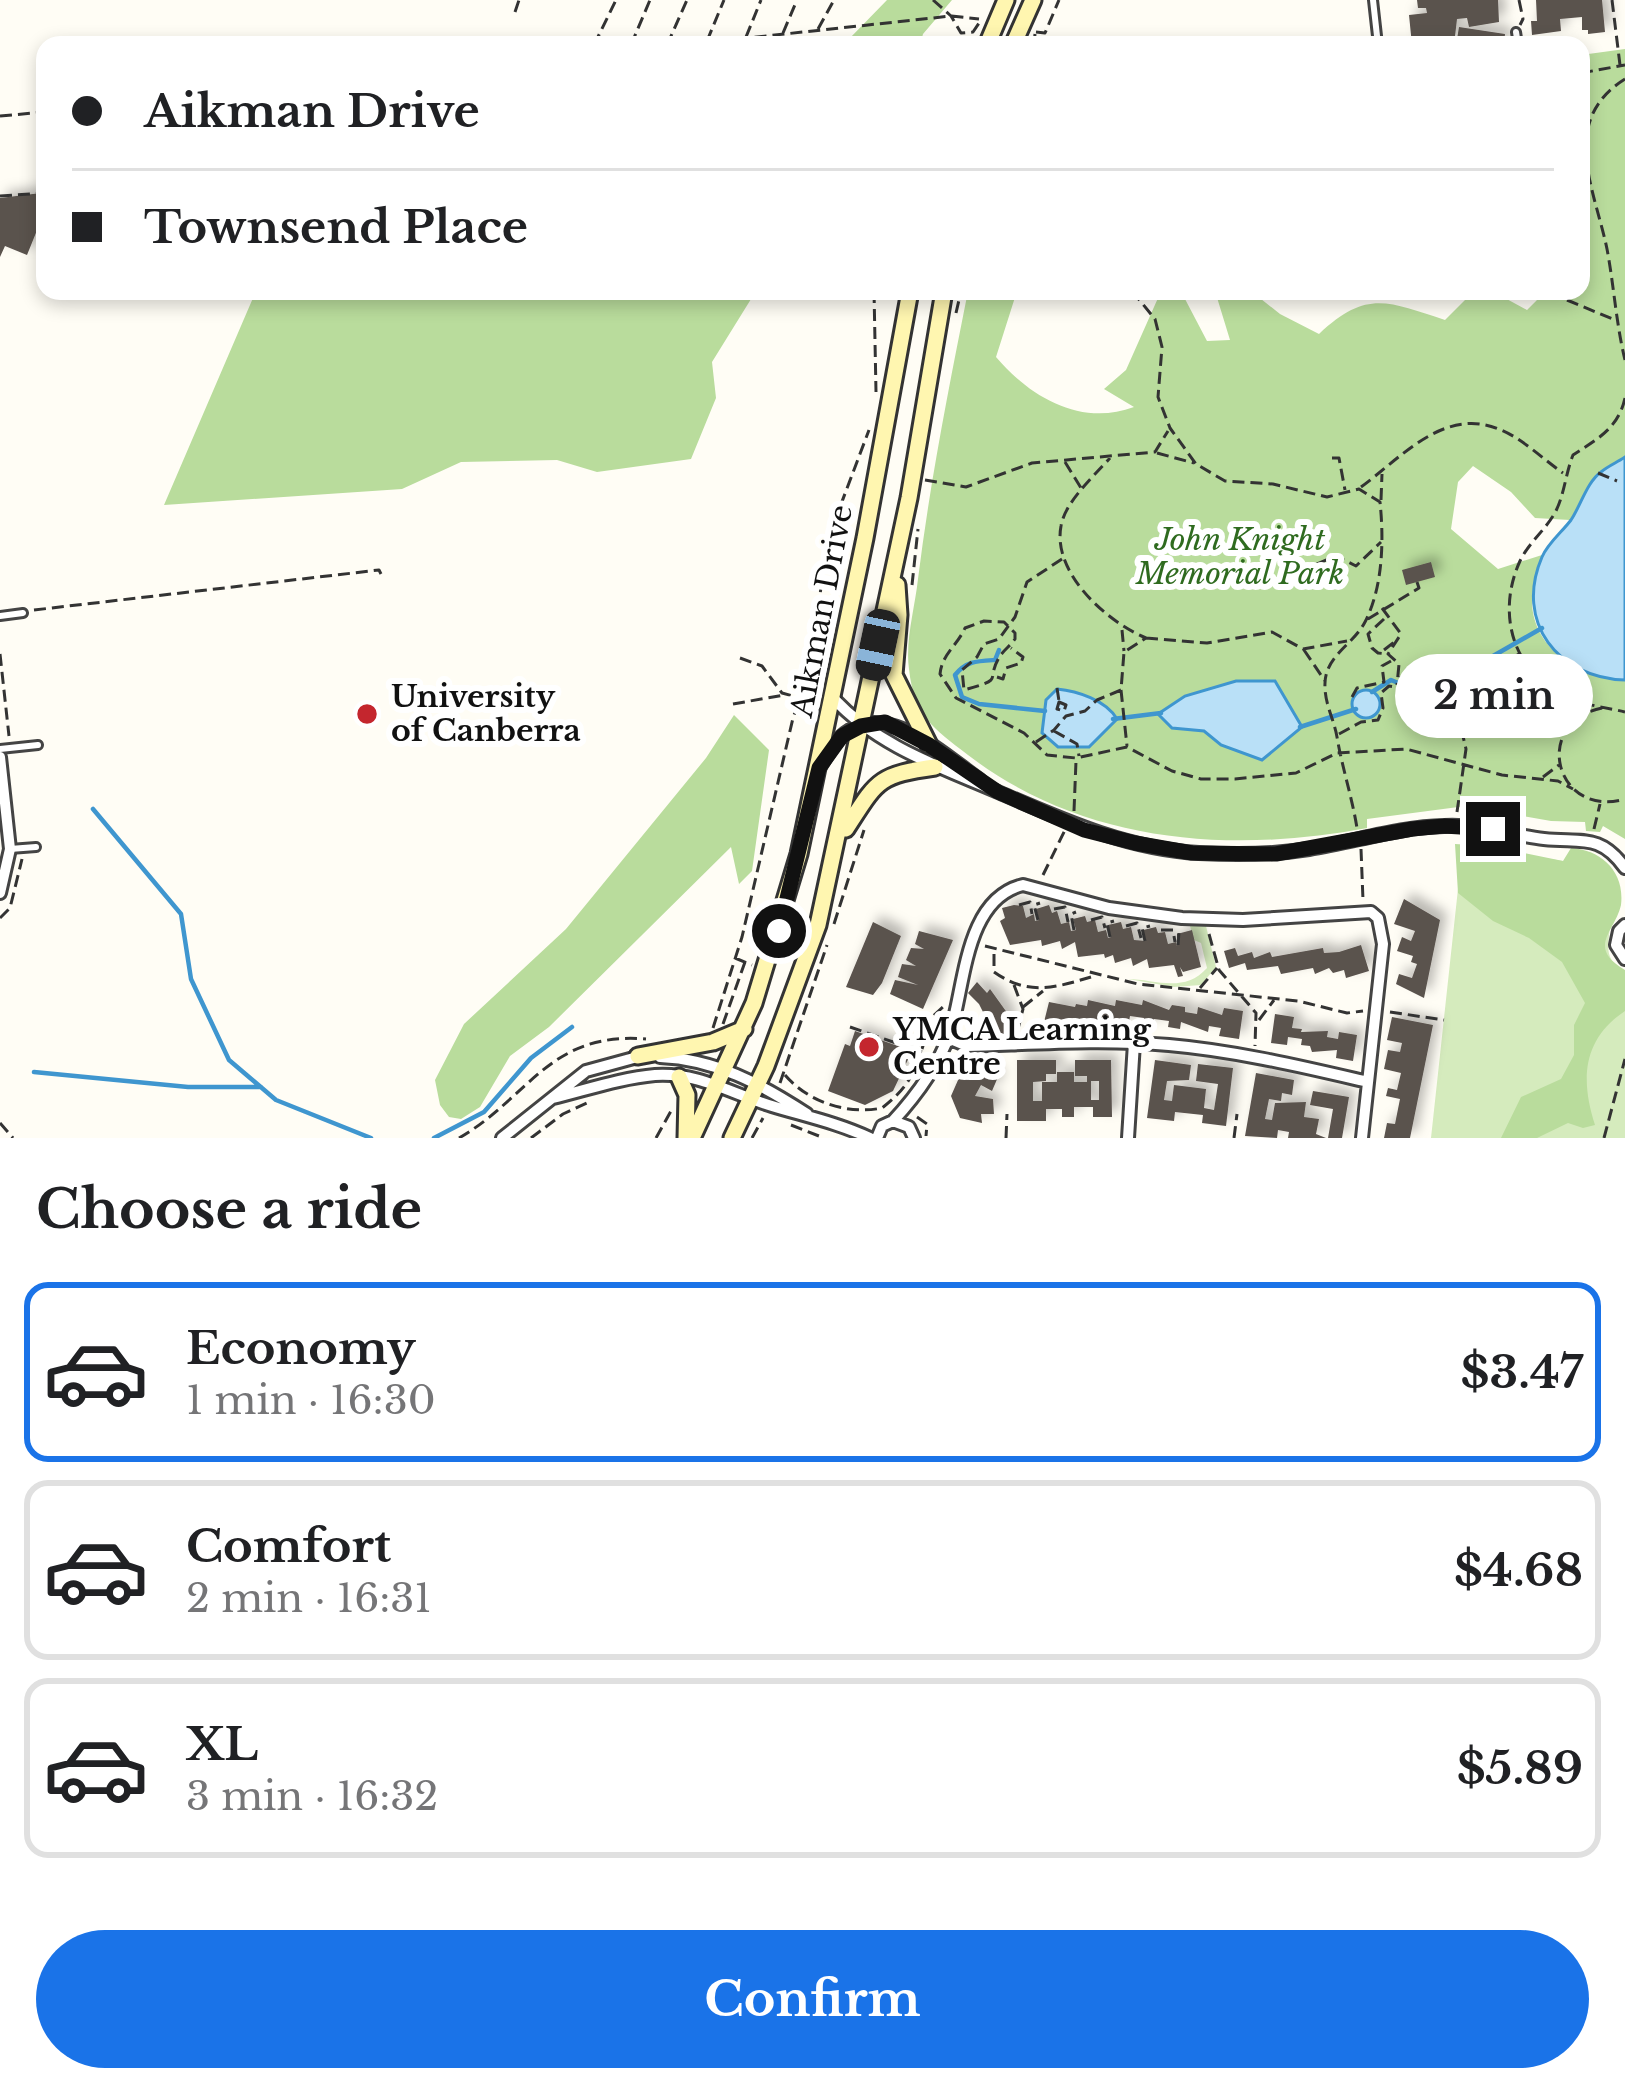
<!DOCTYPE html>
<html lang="en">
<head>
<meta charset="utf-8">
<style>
  body { margin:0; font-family:"Libre Baskerville",serif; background:#f2f2f2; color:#202124; height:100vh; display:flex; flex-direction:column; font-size:45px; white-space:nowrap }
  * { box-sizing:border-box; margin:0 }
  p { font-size:39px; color:#757577 }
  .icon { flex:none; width:66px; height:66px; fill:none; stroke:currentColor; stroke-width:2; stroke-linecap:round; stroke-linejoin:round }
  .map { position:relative; height:1138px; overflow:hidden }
  .sheet { display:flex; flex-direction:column; background:#fff; flex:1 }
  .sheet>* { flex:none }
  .guide { position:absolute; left:36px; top:36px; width:1554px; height:264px; border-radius:24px; box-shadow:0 6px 18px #0003; display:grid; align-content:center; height:264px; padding:0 36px; background:#fff }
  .end { position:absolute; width:54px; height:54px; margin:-27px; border:15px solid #111; background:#fff; box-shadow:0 0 0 6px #fff }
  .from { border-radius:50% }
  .bubble { position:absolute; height:84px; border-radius:42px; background:#fff; box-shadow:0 6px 18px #0003; font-size:39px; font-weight:700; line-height:84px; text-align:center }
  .car { position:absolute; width:36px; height:72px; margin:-36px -18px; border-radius:15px; box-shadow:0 0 9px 3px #0007; background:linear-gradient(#222 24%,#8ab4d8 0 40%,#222 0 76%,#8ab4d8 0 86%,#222 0) }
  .guide b { display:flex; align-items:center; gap:42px; height:114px; font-size:45px }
  .guide b+b { border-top:3px solid #e0e0e0 }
  .guide i { width:30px; height:30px; background:#202124 }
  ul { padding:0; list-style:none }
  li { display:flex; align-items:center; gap:36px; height:180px; margin:0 24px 18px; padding:0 12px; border:6px solid #e0e0e0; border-radius:24px }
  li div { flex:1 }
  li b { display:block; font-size:45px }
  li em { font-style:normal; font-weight:700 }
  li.selected { border-color:#1a73e8 }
  li>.icon { width:108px; height:108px; stroke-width:1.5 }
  h2 { padding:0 36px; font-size:54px; line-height:144px }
  .cta { display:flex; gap:24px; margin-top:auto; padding:24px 36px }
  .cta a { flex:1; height:138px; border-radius:72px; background:#1a73e8; color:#fff; font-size:48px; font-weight:700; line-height:138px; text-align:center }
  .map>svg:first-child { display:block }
  .green { fill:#d5ebbd }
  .forest { fill:#b9dc9c }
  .water { fill:#b9e0f7; stroke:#3f96cf; stroke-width:3 }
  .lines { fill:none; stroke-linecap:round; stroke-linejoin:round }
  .stream { stroke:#3f96cf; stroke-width:4.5 }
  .building { fill:#5a524d; fill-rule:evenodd; filter:url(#shadow) }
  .lane-casing { stroke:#444; stroke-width:12 }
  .street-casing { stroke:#444; stroke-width:16 }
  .secondary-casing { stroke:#333; stroke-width:21 }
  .path { stroke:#333; stroke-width:3; stroke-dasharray:12 6; stroke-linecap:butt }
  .lane { stroke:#fff; stroke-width:6 }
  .street { stroke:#fff; stroke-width:10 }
  .secondary { stroke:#fff6b0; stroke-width:15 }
  .route { stroke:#111; stroke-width:15 }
  .poi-dot { fill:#c4262e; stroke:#fff; stroke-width:4.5 }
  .labels { text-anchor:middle; stroke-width:12; stroke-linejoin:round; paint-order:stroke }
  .park-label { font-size:30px; font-style:italic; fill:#2f6b1f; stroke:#fff }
  .street-label { font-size:30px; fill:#111; stroke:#fff }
  .poi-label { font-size:30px; font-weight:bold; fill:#111; stroke:#fff; text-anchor:start }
</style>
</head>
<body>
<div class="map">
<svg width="1625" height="1138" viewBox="0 0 1625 1138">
  <defs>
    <filter id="shadow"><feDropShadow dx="7" dy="-7" stdDeviation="6" flood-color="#0004"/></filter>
  </defs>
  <rect width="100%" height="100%" fill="#fffdf5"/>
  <path class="green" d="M1500,851L1563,861L1604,874C1606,890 1610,907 1610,923C1609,947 1602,957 1625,973V1138H1431L1462,852Z
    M1190,926H1206L1216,967L1201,985L1174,987L1128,979C1154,979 1184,994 1207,968L1201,943L1194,940Z"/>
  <path class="forest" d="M887,0H952L923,34L920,45H849V39Z
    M1625,49V457L1598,473L1570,520L1535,518L1511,492L1473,466L1458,482L1451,529L1498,569L1542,555C1539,569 1532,587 1532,602C1533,651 1583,678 1625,680V839L1603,826L1600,832L1586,831L1585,822L1551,821L1466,806L1367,819V828C1229,854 1083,843 968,755C933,728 914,716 909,669C905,641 915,607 918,579C930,482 949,387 968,291H1017L996,357C1030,397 1081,427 1134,407L1104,389L1126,370L1158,298L1185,299L1207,341L1230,340L1215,291H1251L1280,314L1319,334C1367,289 1388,302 1445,320L1474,291H1492L1527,310L1537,300H1567L1565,291H1581V55Z
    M256,291H756L712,362L716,398L691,459L597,472L557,460L461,462L402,489L164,505Z
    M734,715L769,750L752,871L739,884L731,847L549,1027L510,1056L480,1107L461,1119L449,1117L440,1105L435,1080L464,1024L566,929L706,758Z
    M1455,844L1489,846L1563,861L1571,848C1601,850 1625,871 1621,905C1615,932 1586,947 1625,970V1011C1583,1039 1580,1079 1595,1125L1583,1128L1568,1123L1537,1138H1501L1521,1097L1561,1079L1574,1055V1025L1585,1003L1562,962L1529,938L1493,921L1458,893Z"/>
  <path class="water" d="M1625,457V680C1558,678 1514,622 1542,557C1548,543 1562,532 1571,520C1581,505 1587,482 1601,472C1608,466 1618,462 1625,457Z
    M1420,675L1431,690L1428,700L1416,704L1399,684L1410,676Z
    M1236,681H1275L1302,727L1262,760L1221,745L1204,731L1172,728L1158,714L1185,696Z
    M1057,689C1077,691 1106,700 1117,719L1089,747H1058L1042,733L1046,700Z
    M1352 704a14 14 0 1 1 28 0a14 14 0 1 1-28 0Z"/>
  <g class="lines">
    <path class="stream" d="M999,650L995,660C977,661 966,661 955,675L962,697L979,704L1045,711
      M1425,681L1446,675L1469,677L1486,660L1542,628
      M1372,692L1391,680L1403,685
      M1113,719L1161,713
      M1300,727L1356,709
      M93,809L181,914L191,979L229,1060L276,1100L371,1138
      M34,1072L188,1087H261
      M434,1138L484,1112L531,1058L572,1027"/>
  </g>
  <path class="building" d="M1417,0H1498L1499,22L1469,27L1467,18L1457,19L1454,45H1412L1409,15L1427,13L1426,8H1418Z
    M1536,0H1602L1605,32L1588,34V30H1582V17L1560,19L1561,31L1532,35L1531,21H1537Z
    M1459,27L1505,34L1504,45H1456Z
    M41,193L44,213L27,255L5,246L0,257V198Z
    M1431,562L1435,577L1406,585L1402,570Z
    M1404,899L1440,920L1424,998L1396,984L1399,974L1412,978L1417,964L1411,962L1413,956L1397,951L1402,937L1411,941L1415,931L1394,924Z
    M1014,905L1023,906L1026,918L1034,914L1035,921L1039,920L1036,909L1049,905L1052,913L1057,911L1061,924L1069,922L1071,931L1076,930L1073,919L1085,916L1087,922L1095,920L1098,932L1106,930L1108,938L1111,937L1108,925L1121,922L1123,929L1131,927L1134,940L1146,941L1143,930L1156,927L1158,933L1165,932L1168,944L1176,942L1177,946V934L1192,930L1201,967L1183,972L1180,967L1183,976L1178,977L1174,965L1149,968L1147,959L1133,966L1131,958L1115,963L1113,955L1105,958L1104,954L1078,957L1075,942L1062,949L1060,941L1042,946L1041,940L1010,945L1000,921L1005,918L1002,908Z
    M873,922L901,936L882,983L873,995L846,987Z
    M919,931L953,940L923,1009L890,994L895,980L918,985L898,977L902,964L916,966L906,960L911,948L924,949L915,944Z
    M1361,945L1369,971L1346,978L1344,970L1333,973L1329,968L1315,974L1313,968L1281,974L1278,966L1247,970L1245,963L1229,968L1224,951L1235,948L1238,956L1252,952L1254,958L1270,952L1272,957L1323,948L1324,953L1339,952Z
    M977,982L987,993L990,989L1008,1014L1010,1024L1006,1025L1007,1035L995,1036L979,1004L968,993Z
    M1088,1000L1115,1006L1116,1000L1142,1005L1143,1000L1169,1010L1172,1005L1185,1007V1012L1197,1014L1198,1007L1222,1015L1224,1008L1243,1011L1239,1039L1219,1036L1221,1028L1209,1026L1208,1032L1181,1022L1180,1029L1168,1027L1169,1021L1154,1019L1153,1027L1143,1025L1144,1018L1130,1016L1128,1027L1102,1017L1100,1028L1074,1018L1064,1019L1061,1029L1043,1026L1049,1002L1075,1007L1076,1004L1087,1006Z
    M1275,1014L1294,1017L1292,1028L1302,1029L1301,1032L1328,1031L1327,1037L1338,1039L1339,1032L1357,1035L1353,1061L1336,1058L1337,1050L1312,1052L1310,1046L1301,1045L1302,1039L1288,1037L1287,1045L1271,1043Z
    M1392,1017L1433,1025L1410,1138H1384L1387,1123L1395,1124L1400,1099L1386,1096L1388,1088L1397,1090L1401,1073L1384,1069L1388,1050L1400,1052L1402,1043L1387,1040Z
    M855,1031L912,1051L893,1091L865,1105L828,1091L845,1044L850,1046Z
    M1017,1060H1056V1074H1046V1081L1033,1082V1101H1042V1082H1057V1072H1074V1082H1087V1076H1075V1060H1111L1112,1117H1093V1107H1074V1117H1062V1109H1046V1121H1017ZM1091,1081H1099V1100H1091Z
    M1155,1060L1191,1065L1189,1080L1167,1081L1164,1100L1172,1101L1174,1085L1206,1089L1204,1108L1214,1110L1218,1084L1196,1081L1198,1064L1233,1068L1226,1126L1202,1123L1203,1115L1175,1112L1174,1121L1147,1118Z
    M974,1065L998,1077L992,1091L981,1085L975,1096L993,1099L994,1114H981L982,1123L960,1118L951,1096L962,1071L969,1075Z
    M1256,1073L1294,1080L1292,1095L1282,1093L1281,1101L1269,1099L1265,1119L1272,1120L1275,1103L1306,1102L1304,1117L1319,1119L1316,1134L1326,1138H1288L1289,1132L1278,1130L1277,1138L1245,1136Z
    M1313,1091L1349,1097L1342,1138H1328L1333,1109L1310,1105Z"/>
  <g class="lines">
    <defs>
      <path id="lane" d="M1373,0L1378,45
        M1516,32L1518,45
        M0,616L23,613
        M0,749L38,745
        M10,849L36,847"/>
      <path id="street" d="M833,698C879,747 938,766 998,792C1063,820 1127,849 1199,853C1236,855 1272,855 1309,849C1354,842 1399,827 1444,826C1479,824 1510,835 1544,839C1581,843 1600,833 1625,868
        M0,757L10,849L0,893
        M819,768C826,758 833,744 842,736C885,697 945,756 980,780
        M1625,925L1619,931L1616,945L1625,959
        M948,1038L967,1046C1035,1044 1102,1039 1169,1045C1237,1051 1303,1067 1368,1082
        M660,1057C715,1059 761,1084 807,1114
        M553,1098C586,1090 621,1078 655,1075C698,1072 732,1094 772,1106C805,1116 838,1123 870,1138
        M893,1121C917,1095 938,1066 950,1033C965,988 964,899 1023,885L1109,908L1182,918L1243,920L1371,912L1378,918L1383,944L1362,1138
        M502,1138L586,1071L641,1056
        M877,1138L882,1126L893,1121L909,1127L914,1138
        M1128,1138L1134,1043"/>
      <path id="secondary" d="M987,45L1006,0
        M1013,45L1033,0
        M897,585L899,615L894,675L929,745
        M846,829C877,781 877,775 935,767
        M638,1056L713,1042L744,1029
        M679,1077L687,1095L686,1138
        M692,1138L754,1003L799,854L865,538L910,291
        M732,1138L766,1066L818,925L909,498L944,291"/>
    </defs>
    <use href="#lane" class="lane-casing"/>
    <use href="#street" class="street-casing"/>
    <use href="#secondary" class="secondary-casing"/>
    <path class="path" d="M933,0L951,16L961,33L973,32L979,23
      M1519,0L1523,19L1520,25
      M1612,0L1620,65
      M515,12L519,0
      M818,29L834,0
      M1036,32L1045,33L1059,0
      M783,33L797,0
      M746,37L761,0
      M707,41L724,0
      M594,45L616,0
      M631,45L650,0
      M667,45L687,0
      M683,45L951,16L979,19
      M1034,45L1035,34
      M1581,73L1625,65
      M1625,79C1558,121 1595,190 1607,249C1614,286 1616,323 1625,360
      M0,116L45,112
      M0,196L45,193
      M874,291L876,392
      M1132,291L1155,319L1162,347L1158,397L1170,428L1196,464L1225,481L1273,484L1327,497L1359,489L1380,502C1384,540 1383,587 1365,622C1353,645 1326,655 1325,683C1324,703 1334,719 1337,737C1342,767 1352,797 1357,828
      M1567,300L1615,320
      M956,313L961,291
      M1625,398C1618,429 1597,439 1573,455C1565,475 1564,499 1553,516C1543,532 1528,544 1520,561C1497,611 1511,669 1562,695C1581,705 1605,707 1625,712
      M1157,453L1194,463
      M1332,458H1339L1345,490
      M1065,462L1081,488
      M1598,473L1617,481
      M925,480L966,487L1032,463L1155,452L1168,431
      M1361,487C1401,458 1445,405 1501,430C1523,439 1544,460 1563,473
      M1381,500L1382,474
      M1062,559L1027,582L1015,617L999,639L984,644L977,657L962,670L964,690C1007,678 984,682 1000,656C1004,650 1011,645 1015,639V633L1004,622L984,621L965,628C957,646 942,654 940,674L956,698L1024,733L1047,755L1076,758L1127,747L1172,771L1201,779H1235L1296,773L1337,753L1406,749L1502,775L1558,781L1573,789
      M1300,571L1336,556L1356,566L1381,542
      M912,585L918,529
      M1382,608L1401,634L1388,654L1399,664L1397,685
      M34,610L379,570L381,574
      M1368,619L1419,588L1417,582
      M1384,619L1368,634L1372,648L1378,653L1388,654
      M1122,630L1124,651
      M1146,638L1207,643L1272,632L1303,649L1347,641
      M1304,650L1325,681
      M1384,650L1398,639
      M0,654L9,736
      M740,658L762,666L782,693L818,703
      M997,677L1003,679L1006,668L1021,663L1023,657L1011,648
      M1400,678C1413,670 1444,671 1462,668L1472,687
      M1057,688L1059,701
      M1121,690L1127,746
      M1352,697L1357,688L1384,682L1382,666L1391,661
      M1569,700L1573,719
      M1059,702L1066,705L1064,711L1057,709Z
      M733,704L784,695
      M1602,708C1531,722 1555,819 1625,799
      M1054,731L1077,744L1079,756
      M1339,734L1361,722L1378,720L1383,708L1381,693L1389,686L1396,687L1413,704L1428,702L1433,695V679L1429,675
      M1036,742L1054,730L1066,716L1085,711L1097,700L1121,690L1124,652L1146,638C1107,622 1052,573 1061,526C1065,502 1093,477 1110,458
      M1543,777L1559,765
      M1074,811L1076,761
      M1457,812L1466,749L1459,719L1478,677L1519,654
      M1594,829L1600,804
      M1361,849L1363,900
      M1043,875L1065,830
      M1019,905L1030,902L1032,914
      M1054,909L1065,907L1068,922
      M0,918L10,908L22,859
      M1038,920L1034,905L1040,903
      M1091,920L1102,917L1105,928
      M834,924L864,830
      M1126,926L1137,923L1141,938
      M1074,930L1071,914L1076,912
      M1161,930H1173L1175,942
      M1209,934L1219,970L1256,1013L1255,1046
      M1110,937L1107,923L1114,921
      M1145,941L1142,928L1150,926
      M1178,945L1179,932
      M985,946L1138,984L1298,1001L1347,1013L1363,1011
      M994,954V972C1028,996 1054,988 1091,977
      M735,958L752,965
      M1014,985L1023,1009L1017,1033
      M1200,988L1217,968
      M1023,1007L1043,991
      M1390,1012L1444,1020
      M969,1014L975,1033
      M1259,1020L1274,1000
      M723,1024L745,962
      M850,1027L922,1052
      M713,1028L742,937L793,718L812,664L826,544L869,430
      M785,1075C808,1102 847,1115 882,1108C920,1079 918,1056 932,1017L943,1007
      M780,1083L827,945
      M917,1117L927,1124L926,1136
      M0,1123L13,1138
      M791,1125L824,1138
      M459,1138C529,1098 549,1031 646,1039
      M531,1138L563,1114L591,1101
      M656,1138L671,1111
      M752,1138L763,1118
      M1006,1138L1007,1114
      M1234,1138L1237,1114
      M1604,1138L1625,1059"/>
    <use href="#lane" class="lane"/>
    <use href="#street" class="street"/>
    <use href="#secondary" class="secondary"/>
  </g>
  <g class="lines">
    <path class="route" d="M779,931L819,768L842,736L861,726L885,722L929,745L998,792L1084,830L1135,843L1192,853L1276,854L1412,829L1444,826L1493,829"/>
  </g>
  <g class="poi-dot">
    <circle cx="367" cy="714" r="12"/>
    <circle cx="869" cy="1047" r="12"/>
  </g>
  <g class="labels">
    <g class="park-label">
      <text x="1240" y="550">John Knight<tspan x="1240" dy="34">Memorial Park</tspan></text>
    </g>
    <g class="street-label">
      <text transform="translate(822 611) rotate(-79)" y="10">Aikman Drive</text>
    </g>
    <g class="poi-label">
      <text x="391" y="707">University<tspan x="391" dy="34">of Canberra</tspan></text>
      <text x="893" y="1040">YMCA Learning<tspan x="893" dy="34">Centre</tspan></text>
    </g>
  </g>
</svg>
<i class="end from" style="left:779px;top:931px"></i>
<i class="end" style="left:1493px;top:829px"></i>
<div class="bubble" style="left:1395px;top:654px;width:198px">2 min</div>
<i class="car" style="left:878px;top:645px;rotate:192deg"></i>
<div class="guide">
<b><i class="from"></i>Aikman Drive</b>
<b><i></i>Townsend Place</b>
</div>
</div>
<section class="sheet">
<h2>Choose a ride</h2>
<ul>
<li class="selected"><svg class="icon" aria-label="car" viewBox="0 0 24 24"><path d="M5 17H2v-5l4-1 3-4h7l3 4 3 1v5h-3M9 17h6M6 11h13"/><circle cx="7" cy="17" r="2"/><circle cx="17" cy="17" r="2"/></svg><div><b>Economy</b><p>1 min · 16:30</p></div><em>$3.47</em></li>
<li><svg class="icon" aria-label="car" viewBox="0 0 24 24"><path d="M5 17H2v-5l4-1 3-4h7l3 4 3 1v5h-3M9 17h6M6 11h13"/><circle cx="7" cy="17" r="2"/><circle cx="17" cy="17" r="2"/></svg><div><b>Comfort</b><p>2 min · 16:31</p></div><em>$4.68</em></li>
<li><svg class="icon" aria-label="car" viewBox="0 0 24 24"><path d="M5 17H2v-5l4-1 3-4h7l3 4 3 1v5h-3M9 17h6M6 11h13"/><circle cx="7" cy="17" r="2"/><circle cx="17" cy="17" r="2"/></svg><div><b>XL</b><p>3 min · 16:32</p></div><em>$5.89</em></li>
</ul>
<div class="cta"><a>Confirm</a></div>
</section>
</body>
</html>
